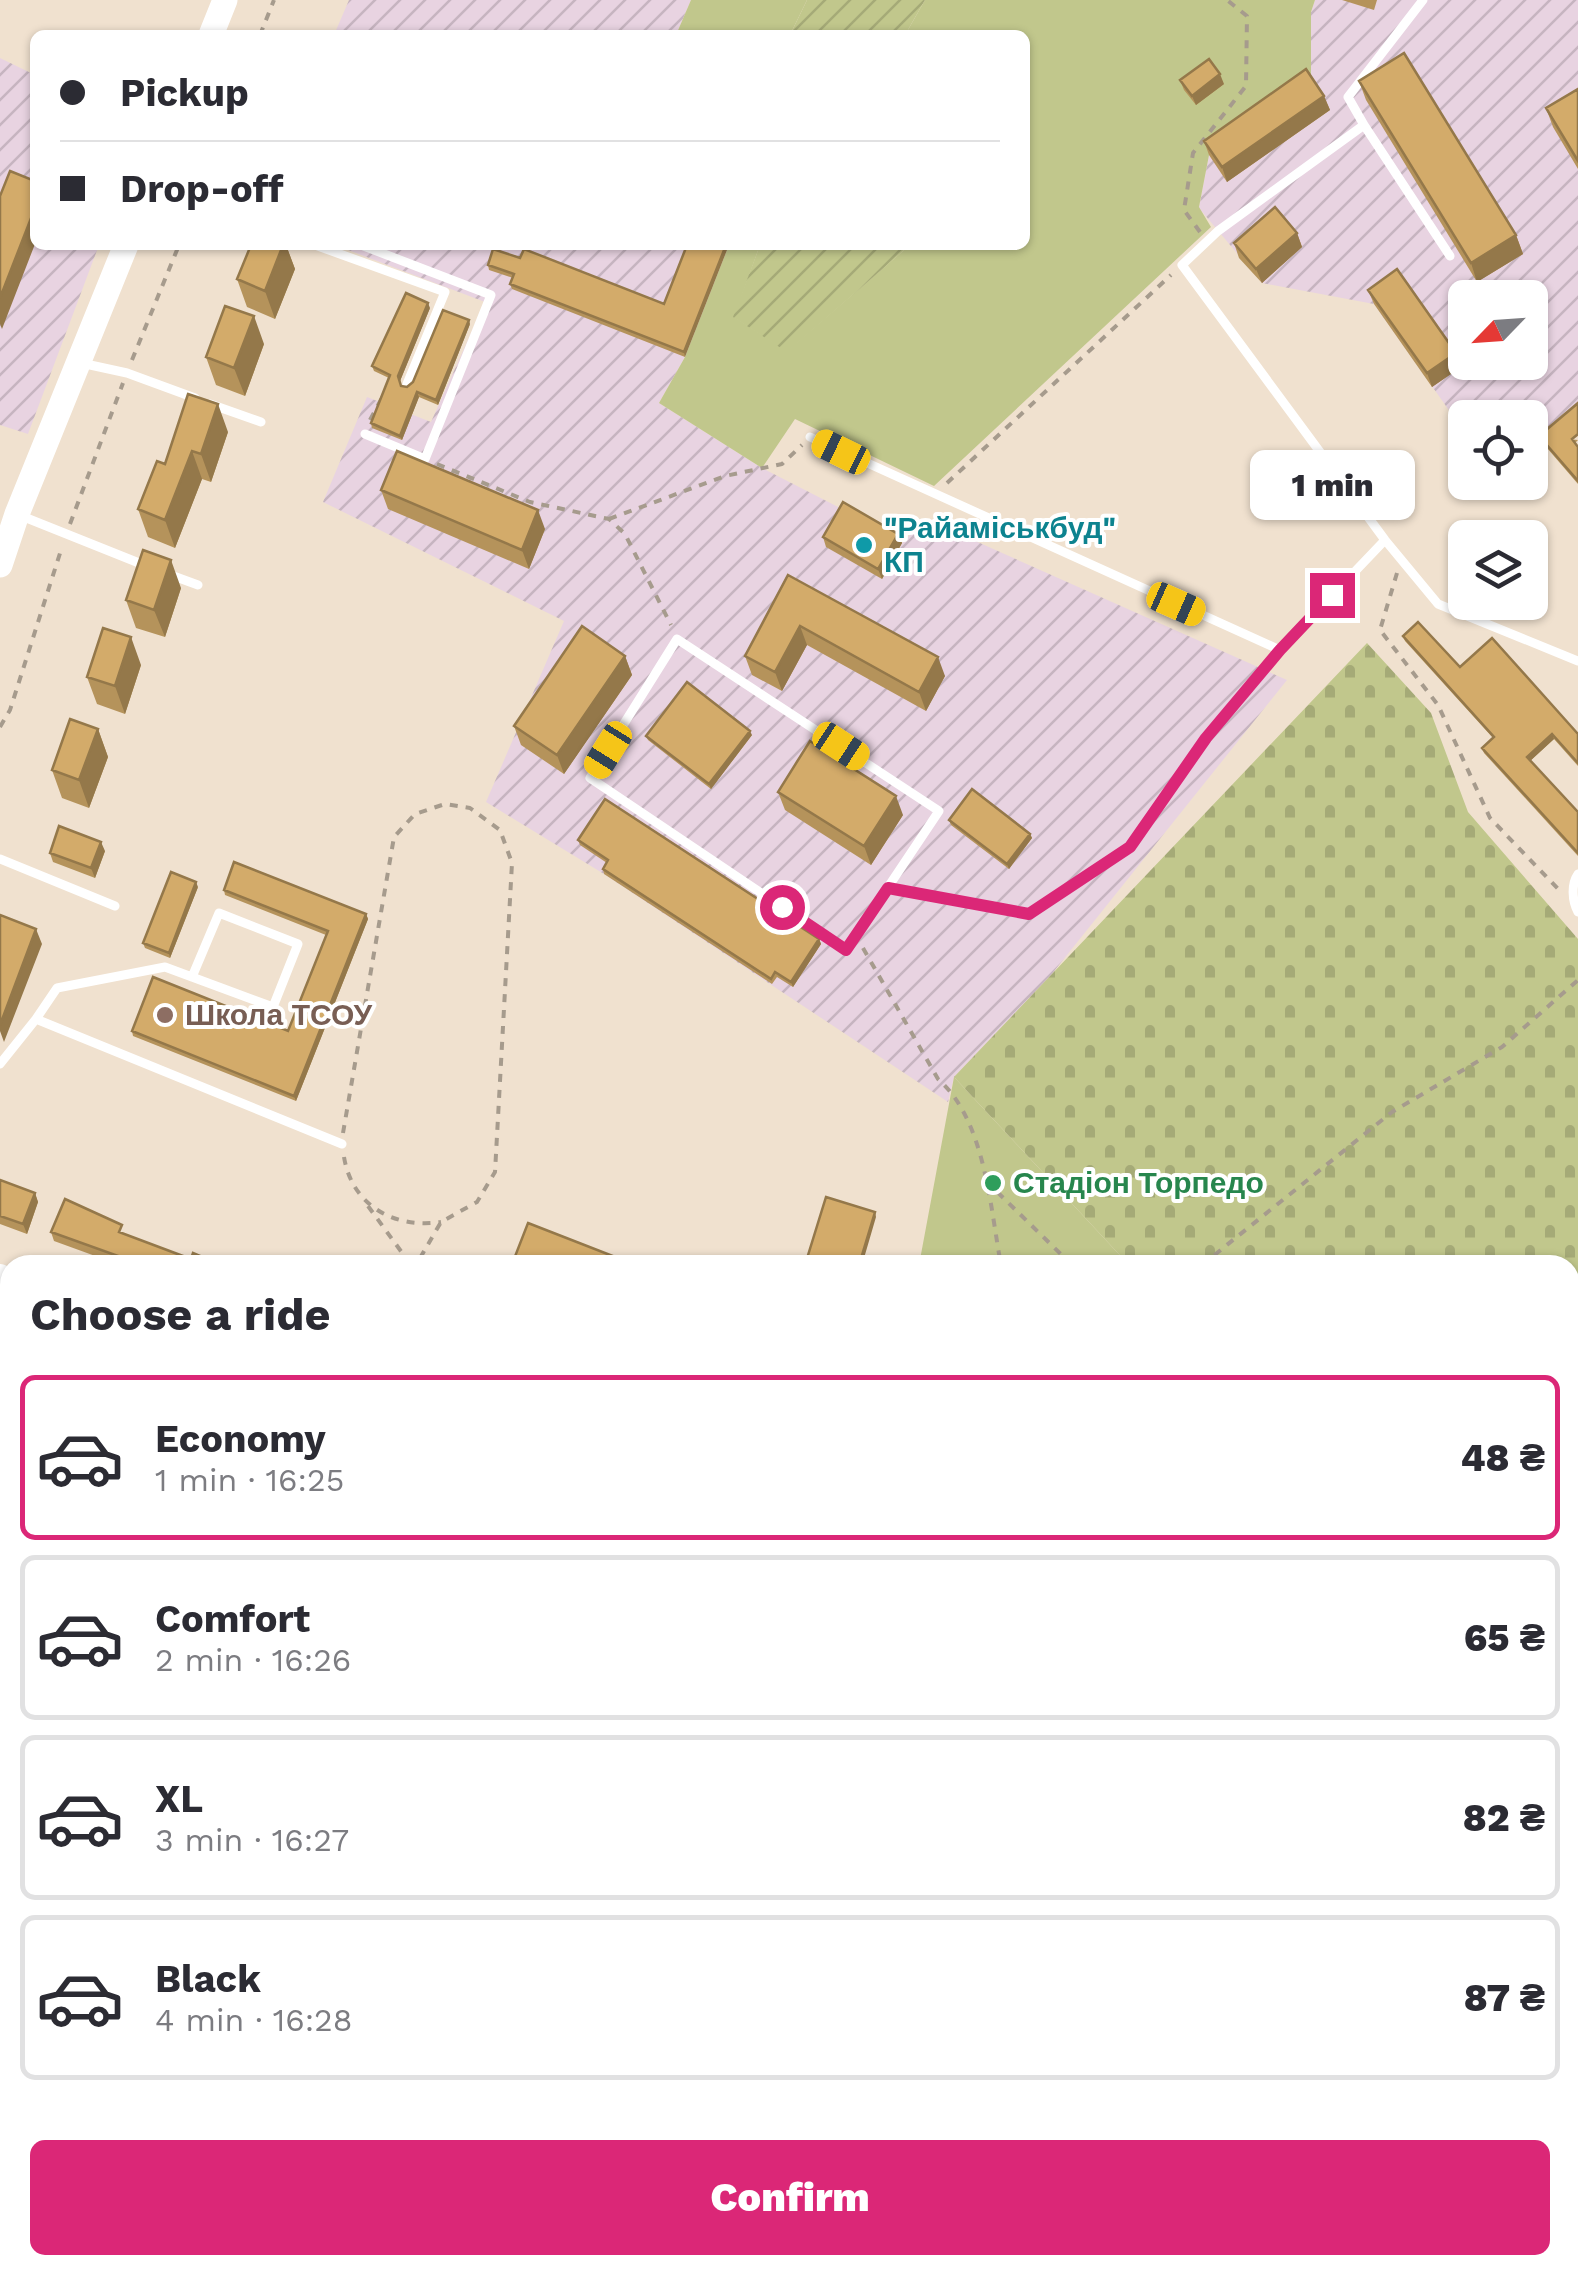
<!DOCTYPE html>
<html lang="en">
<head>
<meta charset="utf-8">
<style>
  body { margin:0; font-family:"Work Sans",sans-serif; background:#f2f2f3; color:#2b2b33; height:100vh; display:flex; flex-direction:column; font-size:38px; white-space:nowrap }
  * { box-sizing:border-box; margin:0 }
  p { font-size:32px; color:#7c7c81 }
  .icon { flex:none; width:55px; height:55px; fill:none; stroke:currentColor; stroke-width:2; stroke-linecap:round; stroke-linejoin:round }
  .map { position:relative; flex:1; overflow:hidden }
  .drawer { position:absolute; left:0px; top:1255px; width:1580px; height:1020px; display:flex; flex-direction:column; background:#fff; border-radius:30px 30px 0 0; box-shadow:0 2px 8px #0004 }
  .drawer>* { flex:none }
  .banner { position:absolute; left:30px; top:30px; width:1000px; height:220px; border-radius:15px; box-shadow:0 2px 8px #0004; display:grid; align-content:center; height:220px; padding:0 30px; background:#fff }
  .needle { width:65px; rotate:245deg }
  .tools { position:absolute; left:1448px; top:280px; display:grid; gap:20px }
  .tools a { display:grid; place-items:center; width:100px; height:100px; border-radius:15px; background:#fff; box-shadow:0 2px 8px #0004; font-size:50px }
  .end { position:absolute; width:45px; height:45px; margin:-22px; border:12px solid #db2777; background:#fff; box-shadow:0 0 0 5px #fff }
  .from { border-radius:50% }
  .bubble { position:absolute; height:70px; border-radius:15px; background:#fff; box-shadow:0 2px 8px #0004; font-size:32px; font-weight:800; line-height:70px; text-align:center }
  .car { position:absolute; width:30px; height:60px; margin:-30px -15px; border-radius:12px; box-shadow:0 0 8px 2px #0007; background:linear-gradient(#f5c518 24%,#345 0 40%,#f5c518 0 76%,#345 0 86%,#f5c518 0) }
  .banner b { display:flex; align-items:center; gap:35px; height:95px; font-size:38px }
  .banner b+b { border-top:2px solid #e1e1e2 }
  .banner i { width:25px; height:25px; background:#2b2b33 }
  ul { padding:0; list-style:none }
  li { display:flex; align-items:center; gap:30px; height:165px; margin:0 20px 15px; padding:0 10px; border:5px solid #e1e1e2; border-radius:15px }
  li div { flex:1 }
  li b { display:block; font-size:38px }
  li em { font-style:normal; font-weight:800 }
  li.on { border-color:#db2777 }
  li>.icon { width:90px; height:90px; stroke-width:1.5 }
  h2 { padding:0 30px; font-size:45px; line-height:120px }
  .cta { display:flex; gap:20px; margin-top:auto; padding:20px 30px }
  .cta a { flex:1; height:115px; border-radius:15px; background:#db2777; color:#fff; font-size:40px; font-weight:800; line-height:115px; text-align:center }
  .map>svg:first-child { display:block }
  .industrial { fill:url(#industrial-furrows); fill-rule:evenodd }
  .green { fill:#c1c78c }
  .cemetery { fill:url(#cemetery-stones) }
  .garden { fill:url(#garden-furrows) }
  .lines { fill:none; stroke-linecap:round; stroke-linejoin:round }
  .path { stroke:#a69b8d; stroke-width:4; stroke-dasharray:8 8; stroke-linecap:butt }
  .service { stroke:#fff; stroke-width:9 }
  .minor { stroke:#fff; stroke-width:18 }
  .tertiary { stroke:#fff; stroke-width:22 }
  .secondary { stroke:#fff; stroke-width:25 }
  .wall { fill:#b5935b }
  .shaded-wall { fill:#94784a }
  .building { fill:#d3ab6a; stroke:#94784a; stroke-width:2.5 }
  .route { stroke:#db2777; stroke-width:12 }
  .culture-dot { fill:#0f9aa8; stroke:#fff; stroke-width:4 }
  .education-dot { fill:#8d6e63; stroke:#fff; stroke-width:4 }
  .leisure-dot { fill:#2e9e5b; stroke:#fff; stroke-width:4 }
  .labels { text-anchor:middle; stroke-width:8; stroke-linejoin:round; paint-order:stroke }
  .culture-label { font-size:30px; font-weight:bold; fill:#0d838f; stroke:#fff; text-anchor:start }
  .education-label { font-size:30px; font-weight:bold; fill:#785e54; stroke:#fff; text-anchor:start }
  .leisure-label { font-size:30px; font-weight:bold; fill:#27864d; stroke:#fff; text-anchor:start }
</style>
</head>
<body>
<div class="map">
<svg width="1578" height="2275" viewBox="0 0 1578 2275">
  <defs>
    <pattern id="industrial-furrows" width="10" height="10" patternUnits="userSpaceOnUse" patternTransform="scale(2.5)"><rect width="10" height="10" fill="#e8d3e1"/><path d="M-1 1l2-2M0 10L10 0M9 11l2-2" fill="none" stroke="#c6b4c0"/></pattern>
    <pattern id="cemetery-stones" width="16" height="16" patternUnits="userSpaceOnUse" patternTransform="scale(2.5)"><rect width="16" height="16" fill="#c1c78c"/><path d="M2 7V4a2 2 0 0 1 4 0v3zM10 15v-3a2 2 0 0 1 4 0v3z" fill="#a5aa77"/></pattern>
    <pattern id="garden-furrows" width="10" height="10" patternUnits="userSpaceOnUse" patternTransform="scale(2.5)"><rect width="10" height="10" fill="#c1c78c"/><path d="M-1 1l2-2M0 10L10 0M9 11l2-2" fill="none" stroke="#a5aa77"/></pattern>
  </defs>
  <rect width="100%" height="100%" fill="#f0e1cf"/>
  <path class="industrial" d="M349,0H691L676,35H334Z
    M1315,0H1578V409L1530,450V418H1465V433L1374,304L1262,283L1199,208L1209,155L1311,12ZM1465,298H1530V362H1465Z
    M0,58L35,75V245H99L28,434L0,425Z
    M335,245H729L685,357L659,403L762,468L846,511L827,546L882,578L902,543L926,519L1287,680L1051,975L954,1077L948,1102L604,874L486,802L564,621L323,502L367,397L431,422L485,302Z"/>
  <path class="green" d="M691,0H807L790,35H676Z
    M925,0H1315L1311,12V84L1209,155L1199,207L1211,227L934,486L795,419L762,468L659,403L685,357L729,245H760L734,317L787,351L910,245H1025V35H905Z
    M954,1077L1129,1265H919Z"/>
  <path class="cemetery" d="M1367,643L1431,713L1468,812L1578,939V1379L1570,1384V1265H1129L954,1077Z"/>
  <path class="garden" d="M807,0H925L905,35H790Z
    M760,245H910L787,352L733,317Z"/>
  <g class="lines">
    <path class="path" d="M260,35L274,0
      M1200,232L1184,210L1193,153L1246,86L1247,16L1227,0
      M132,360L179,245
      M370,420L384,394
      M437,464L530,502L609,519L625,534L671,625
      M947,483L1171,275
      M609,519L725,476L782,464L802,445
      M70,524L123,383
      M1397,573L1380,630L1438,705L1490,818L1561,892
      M0,727L10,710L62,547
      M863,948L938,1079C985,1120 990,1206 1001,1265
      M343,1133L394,837L415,814L445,804L470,808L500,830L512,863L495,1172L477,1202L441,1222L416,1265
      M344,1157C352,1206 395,1229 441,1222
      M986,1181L1072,1265
      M368,1206L411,1265
      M1202,1265L1392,1112L1502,1047L1578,980
      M0,1588L10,1592
      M1570,1639L1578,1644
      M1570,1659L1578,1657
      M1570,1688L1578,1675
      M1570,2023L1578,2020
      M1570,2075L1578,2082
      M1387,2275L1389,2265"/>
    <path class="service" d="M1423,0L1348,97L1364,125L1218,231L1182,265L1385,540L1438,604L1578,661
      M1364,125L1450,256
      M315,245L445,292L407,384
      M361,245L491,295L425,459L365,434
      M81,363L127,373L195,398
      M210,404L261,422
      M810,437L1280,650L1385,540
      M19,515L149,567
      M168,574L198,585
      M677,639L939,811L846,950L590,778Z
      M0,859L115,906
      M1578,874C1571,884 1572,901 1578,912
      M888,887L1029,913L1130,847L1205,738L1280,650
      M36,1019L57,988L165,967L273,1007L298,944L219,913L192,977
      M0,1064L36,1019L342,1144
      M1570,1558L1578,1572
      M1570,1866L1578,1853
      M1034,2275L1038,2265
      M1404,2275L1406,2265"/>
    <path class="minor" d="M0,1611L10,1615
      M0,1837L10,1825
      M0,2263L29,2275"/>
    <path class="tertiary" d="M0,1275L10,1279
      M1570,1454L1578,1449
      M1174,2275L1177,2265"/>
    <path class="secondary" d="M211,35L225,0
      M0,565L17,514L126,245"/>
  </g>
  <path class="wall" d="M1342,0H1377L1374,10Z
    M1180,80L1224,84L1196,105L1184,90Z
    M1359,81L1516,235L1523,254L1477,282L1366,100Z
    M1578,89V169L1553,127L1546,108Z
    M1324,96L1330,110L1227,182L1209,155L1204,141Z
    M1297,233L1302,247L1262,283L1239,258L1234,243Z
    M251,245H286L295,269L275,319L247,307L237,279Z
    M687,245L685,357L512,289L510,284L513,278L489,270L488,265L664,304Z
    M1368,290L1461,367L1432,387L1374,304Z
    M430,308L400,381L401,386L407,387L470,324L438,405L419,397L402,440L372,428L371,423L389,378L374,371L372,366Z
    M264,344L245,396L216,385L206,357Z
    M228,432L211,482L202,479L175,548L148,537L138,509L165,464Z
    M1539,436L1578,440L1575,443L1578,447V484L1541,441Z
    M381,490L545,529L529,569L388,509Z
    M898,534L902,543L882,579L826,547L823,537Z
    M788,575L945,676L926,711L807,645L782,691L752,675L745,656Z
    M181,588L165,637L136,628L126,600Z
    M1403,636L1578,734V766L1554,739L1530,761L1578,812V856L1484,753L1482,748L1493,738L1405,641Z
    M625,656L632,675L564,774L521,745L514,726Z
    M141,665L125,714L97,704L87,677Z
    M98,729L108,757L89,808L62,798L52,770Z
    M752,735L711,789L648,740L646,736Z
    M778,792L903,815L871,865L785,810Z
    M949,820L1030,834L1032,838L1009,869L951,825Z
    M578,840L819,939L821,944L793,987L777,977L772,984L604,874L603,869L607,863L580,845Z
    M105,851L95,878L53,862L50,853Z
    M198,887L170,958L145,948L143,943Z
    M224,890L366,914L368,919L296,1101L133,1036L132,1031H288L326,935L225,895Z
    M0,1180L35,1193L38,1202L27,1234L0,1224Z
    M51,1232L126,1234L191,1259L221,1265H120L54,1241Z
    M0,1320L10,1363L0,1356Z
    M0,1514L10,1520V1568L0,1562Z
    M0,2141L7,2197L0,2194Z"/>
  <path class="shaded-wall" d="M1220,74L1224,84L1196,105L1192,96Z
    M1324,96L1330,110L1227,182L1222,167Z
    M35,208V244L2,329L0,324V298Z
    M1297,233L1302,247L1262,283L1256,269Z
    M1516,235L1523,254L1477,282L1471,263Z
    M283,245H286L295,269L275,319L265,291Z
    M726,245H729L685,357L684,352Z
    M428,303L430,308L400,381L398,376Z
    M254,316L264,344L245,396L234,368Z
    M469,320L470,324L438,405L436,400Z
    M1456,353L1461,367L1432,387L1427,373Z
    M417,392L419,397L402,440L400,436Z
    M218,404L228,432L211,482L201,454Z
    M192,451L202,479L175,548L165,520Z
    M538,510L545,529L529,569L522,550Z
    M898,534L902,543L882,579L878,569Z
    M171,560L181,588L165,637L154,610Z
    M800,626L807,645L782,691L775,672Z
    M131,637L141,665L125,714L115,686Z
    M625,656L632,675L564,774L557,755Z
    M938,657L945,676L926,711L919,692Z
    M98,729L108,757L89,808L79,780Z
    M750,731L752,735L711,789L709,784Z
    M1552,734L1554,739L1529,762L1527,757Z
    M896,796L903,815L871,865L864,846Z
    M1030,834L1032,838L1009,869L1007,864Z
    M101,842L105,851L95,878L91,868Z
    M196,882L198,887L170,958L169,953Z
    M366,914L368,919L296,1101L294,1096Z
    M36,929L42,944L4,1042L0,1031V1025Z
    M819,939L821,944L793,987L791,982Z
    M35,1193L38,1202L27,1234L23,1224Z
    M875,1212L876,1217L862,1265H859Z
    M6,1659L10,1669L0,1684V1669Z
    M1578,1751V1796L1570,1809V1764Z
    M10,2174V2190L7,2197L3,2187Z
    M1086,2265H1104L1101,2275H1082Z
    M1336,2265H1351L1354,2272L1352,2275H1332Z"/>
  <path class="building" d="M1404,53L1516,235L1471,263L1359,81Z
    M1209,59L1220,74L1192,96L1180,80Z
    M1306,69L1324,96L1222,167L1204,141Z
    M1578,89V161L1546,108Z
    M10,171L35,181V208L0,298V196Z
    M1275,207L1297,233L1256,269L1234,243Z
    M251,245H283L265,291L237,279Z
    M687,245H726L684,352L510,284L514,274L488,265L493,249L520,258L524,249L664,304Z
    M1397,269L1456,353L1427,373L1368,290Z
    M406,293L428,303L398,376L401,386L407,387L413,382L443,310L469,320L436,400L417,392L400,436L371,423L390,375L372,366Z
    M225,306L254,316L234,368L206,357Z
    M188,394L218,404L201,454L192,451L165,520L138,509L157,461L165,464Z
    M1578,403V434L1572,439L1578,447V481L1539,436Z
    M397,451L538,510L522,550L381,490Z
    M843,502L898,534L878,569L823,537Z
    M143,550L171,560L154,610L126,600Z
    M788,575L938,657L919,692L800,626L775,672L745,656Z
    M1418,622L1460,667L1492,638L1578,734V763L1552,734L1527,757L1578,812V853L1482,748L1494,737L1403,636Z
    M582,626L625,656L557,755L514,726Z
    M103,628L131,637L115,686L87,677Z
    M687,682L750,731L709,784L646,736Z
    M70,719L98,729L79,780L52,770Z
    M810,741L896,796L864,846L778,792Z
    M972,789L1030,834L1007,864L949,820Z
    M605,799L819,939L791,982L775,972L771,979L603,869L608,860L578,840Z
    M59,826L101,842L91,868L50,853Z
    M234,862L366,914L294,1096L132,1031L153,977L288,1031L328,931L224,890Z
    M171,872L196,882L169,953L143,943Z
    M0,915L36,929L0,1025Z
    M0,1180L35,1193L23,1224L0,1216Z
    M826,1197L875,1212L859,1265H805Z
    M65,1199L122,1225L119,1232L191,1259L193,1253L221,1265H143L51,1232Z
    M528,1223L623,1260L621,1265H520L521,1262L514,1259Z
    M0,1320L10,1324V1347L6,1353L0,1349Z
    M0,1514L10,1520V1561L0,1555Z
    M0,1655L6,1659L0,1669Z
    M1578,1684V1751L1570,1764V1697Z
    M2,2137L10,2141V2174L3,2187L0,2186V2141Z
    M1570,2264L1574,2266L1569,2275H1538L1543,2265Z
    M1041,2265H1086L1082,2275H1038Z
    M1292,2265H1336L1332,2275H1289Z
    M1500,2269L1512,2275H1497Z"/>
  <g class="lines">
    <path class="route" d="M782,907L846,950L888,888L1029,914L1130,847L1206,738L1280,650L1332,595"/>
  </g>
  <circle class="culture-dot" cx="864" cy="545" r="10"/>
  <circle class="education-dot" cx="165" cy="1015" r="10"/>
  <circle class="leisure-dot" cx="993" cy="1183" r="10"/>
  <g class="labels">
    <g class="culture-label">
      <text x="884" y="538">"Райаміськбуд"<tspan x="884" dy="34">КП</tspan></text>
    </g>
    <g class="education-label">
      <text x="185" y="1025">Школа ТСОУ</text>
    </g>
    <g class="leisure-label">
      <text x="1013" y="1193">Стадіон Торпедо</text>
    </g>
  </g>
</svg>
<div class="tools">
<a><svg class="needle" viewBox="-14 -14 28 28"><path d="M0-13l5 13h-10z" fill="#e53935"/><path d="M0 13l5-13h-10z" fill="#7c7c81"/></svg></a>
<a><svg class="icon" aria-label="locate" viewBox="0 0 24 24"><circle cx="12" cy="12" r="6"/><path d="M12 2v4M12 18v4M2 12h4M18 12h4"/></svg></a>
<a><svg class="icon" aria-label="layers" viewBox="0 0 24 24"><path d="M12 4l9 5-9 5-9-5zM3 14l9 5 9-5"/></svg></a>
</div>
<i class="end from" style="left:782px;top:907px"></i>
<i class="end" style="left:1332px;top:595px"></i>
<div class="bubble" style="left:1250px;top:450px;width:165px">1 min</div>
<i class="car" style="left:841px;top:452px;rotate:296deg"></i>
<i class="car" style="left:1176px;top:604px;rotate:114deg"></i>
<i class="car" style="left:841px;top:746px;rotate:123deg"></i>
<i class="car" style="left:608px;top:750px;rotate:212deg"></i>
<div class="banner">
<b><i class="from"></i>Pickup</b>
<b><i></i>Drop-off</b>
</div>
<section class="drawer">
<h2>Choose a ride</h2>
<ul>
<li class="on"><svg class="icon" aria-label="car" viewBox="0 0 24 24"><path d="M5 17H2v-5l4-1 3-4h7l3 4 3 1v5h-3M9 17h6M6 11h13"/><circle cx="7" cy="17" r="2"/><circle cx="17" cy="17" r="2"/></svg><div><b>Economy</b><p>1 min · 16:25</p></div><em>48 ₴</em></li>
<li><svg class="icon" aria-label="car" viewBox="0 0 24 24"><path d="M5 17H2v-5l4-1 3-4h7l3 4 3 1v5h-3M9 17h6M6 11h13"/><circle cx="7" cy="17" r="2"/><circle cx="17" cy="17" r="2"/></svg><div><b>Comfort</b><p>2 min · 16:26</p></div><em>65 ₴</em></li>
<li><svg class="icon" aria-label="car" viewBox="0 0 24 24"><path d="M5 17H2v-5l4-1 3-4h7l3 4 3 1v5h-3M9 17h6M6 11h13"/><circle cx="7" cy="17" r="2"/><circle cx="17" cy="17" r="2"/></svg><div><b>XL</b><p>3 min · 16:27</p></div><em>82 ₴</em></li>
<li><svg class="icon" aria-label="car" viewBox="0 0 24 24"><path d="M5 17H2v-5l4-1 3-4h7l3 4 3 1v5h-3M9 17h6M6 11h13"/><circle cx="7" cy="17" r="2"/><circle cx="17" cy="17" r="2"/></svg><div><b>Black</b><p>4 min · 16:28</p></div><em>87 ₴</em></li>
</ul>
<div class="cta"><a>Confirm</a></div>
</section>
</div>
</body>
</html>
